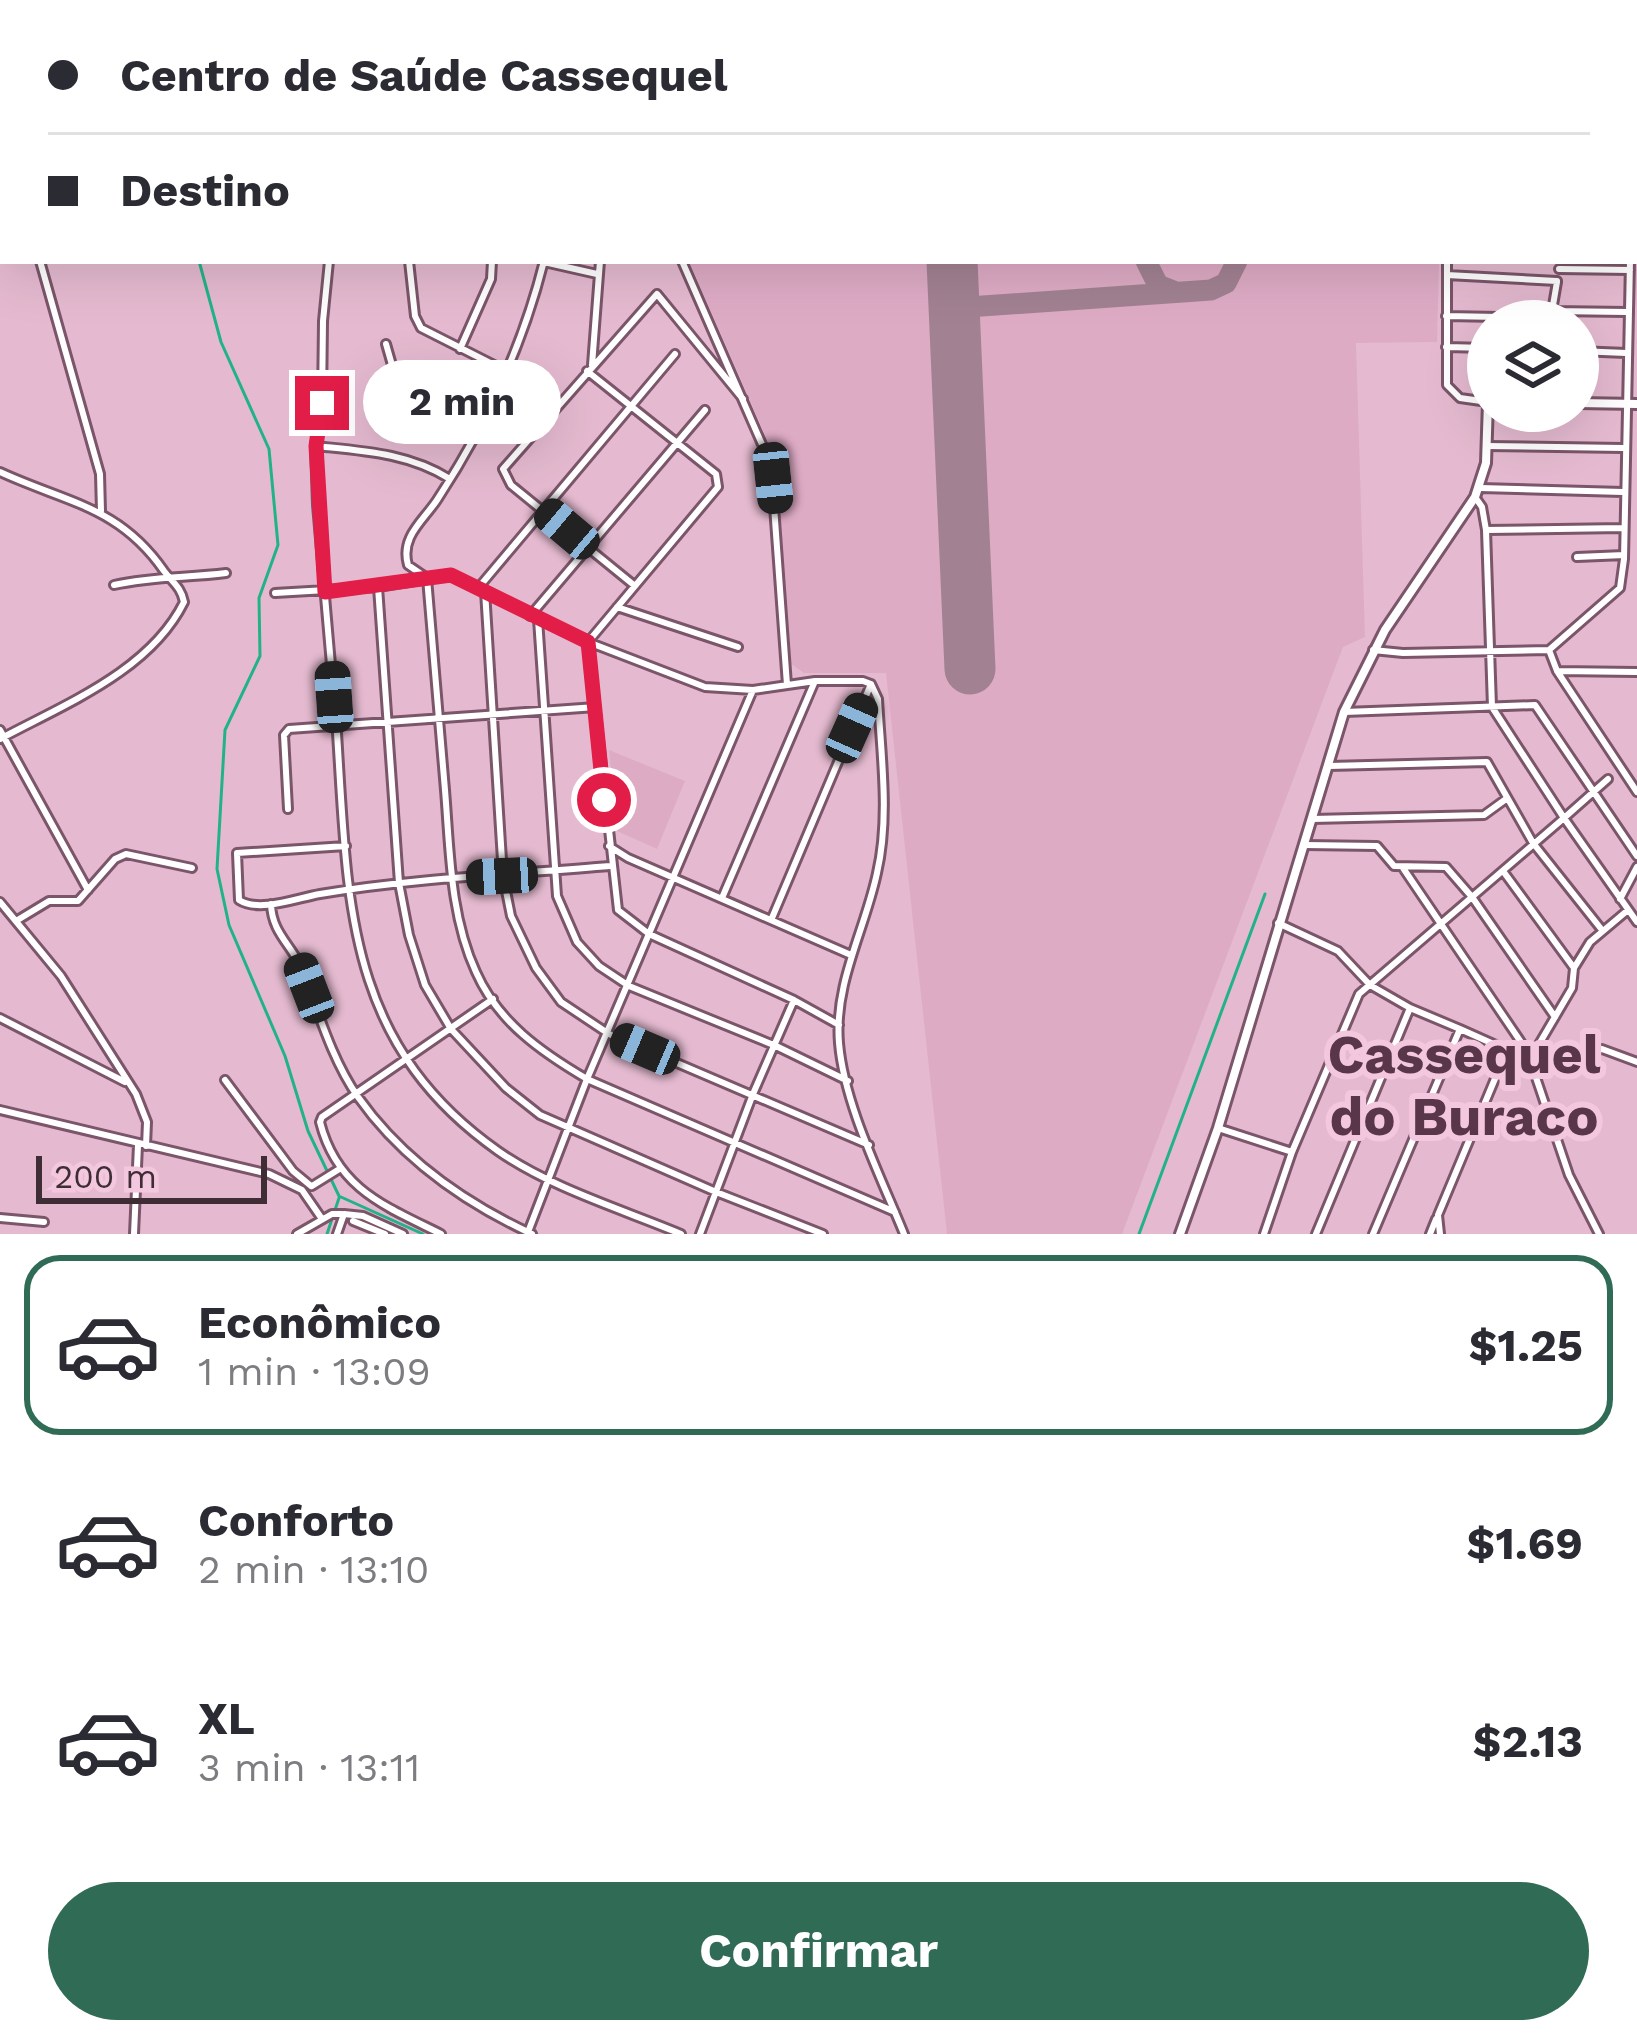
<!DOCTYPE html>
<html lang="pt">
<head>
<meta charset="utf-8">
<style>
  body { margin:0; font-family:"Work Sans",sans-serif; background:#f7f7f7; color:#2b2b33; height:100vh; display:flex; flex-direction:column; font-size:45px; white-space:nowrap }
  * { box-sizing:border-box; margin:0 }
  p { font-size:39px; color:#7c7c81 }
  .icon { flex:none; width:66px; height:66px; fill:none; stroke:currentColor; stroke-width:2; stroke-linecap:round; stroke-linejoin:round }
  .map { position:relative; height:1234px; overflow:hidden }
  .sheet { display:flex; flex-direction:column; background:#fff; flex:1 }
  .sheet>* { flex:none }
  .hud { position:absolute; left:0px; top:0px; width:1638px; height:264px; box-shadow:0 12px 48px #0002; display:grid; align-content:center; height:264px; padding:0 48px; background:#fff }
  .fabs { position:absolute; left:1467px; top:300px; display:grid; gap:24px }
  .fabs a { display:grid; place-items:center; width:132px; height:132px; border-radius:50%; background:#fff; box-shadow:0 12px 48px #0002; font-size:60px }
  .scale { position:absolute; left:36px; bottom:30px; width:231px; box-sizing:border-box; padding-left:12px; border:6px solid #3e2d35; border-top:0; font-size:33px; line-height:42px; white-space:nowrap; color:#3e2d35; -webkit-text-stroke:9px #f3c7dd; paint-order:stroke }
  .end { position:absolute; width:54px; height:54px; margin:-27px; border:15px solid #e11d48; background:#fff; box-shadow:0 0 0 6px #fff }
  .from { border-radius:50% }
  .bubble { position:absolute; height:84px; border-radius:42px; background:#fff; box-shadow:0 12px 48px #0002; font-size:39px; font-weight:700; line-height:84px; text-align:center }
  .car { position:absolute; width:36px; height:72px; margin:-36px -18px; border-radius:15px; box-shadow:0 0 9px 3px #0007; background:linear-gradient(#222 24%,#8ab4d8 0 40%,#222 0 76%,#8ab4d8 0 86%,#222 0) }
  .hud b { display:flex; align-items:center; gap:42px; height:114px; font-size:45px }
  .hud b+b { border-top:3px solid #e1e1e2 }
  .hud i { width:30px; height:30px; background:#2b2b33 }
  ul { padding:21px 0 0; list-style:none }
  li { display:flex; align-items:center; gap:36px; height:180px; margin:0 24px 18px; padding:0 24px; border:6px solid transparent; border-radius:36px }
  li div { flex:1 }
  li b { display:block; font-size:45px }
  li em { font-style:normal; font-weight:700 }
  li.active { border-color:#306b55 }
  li>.icon { width:108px; height:108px; stroke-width:1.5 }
  .cta { display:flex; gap:24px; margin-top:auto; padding:24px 48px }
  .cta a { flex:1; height:138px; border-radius:72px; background:#306b55; color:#fff; font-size:48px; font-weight:700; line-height:138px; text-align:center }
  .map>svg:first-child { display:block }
  .built { fill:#deabc5 }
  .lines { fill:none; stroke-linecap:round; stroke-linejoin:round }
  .stream { stroke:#21b387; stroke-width:3 }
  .taxiway { stroke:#a28292; stroke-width:21 }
  .runway { stroke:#a28292; stroke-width:51 }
  .minor-casing { stroke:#7b5569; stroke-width:12 }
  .tertiary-casing { stroke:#7b5569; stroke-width:14 }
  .minor { stroke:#fff; stroke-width:6 }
  .tertiary { stroke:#fff; stroke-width:8 }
  .route { stroke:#e11d48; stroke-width:15 }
  .labels { text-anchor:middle; stroke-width:12; stroke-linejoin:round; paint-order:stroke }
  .district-label { font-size:54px; font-weight:bold; fill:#593649; stroke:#f3c7dd }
</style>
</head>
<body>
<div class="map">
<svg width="1637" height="1234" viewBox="0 0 1637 1234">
  <rect width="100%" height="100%" fill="#e5bad0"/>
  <path class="built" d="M575,0H1450L577,3Z
    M689,261H1439L1437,342L1356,343L1365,637L1343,647L1122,1234H947L886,673H804L790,663L777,462Z
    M609,750L685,781L657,849L617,831Z"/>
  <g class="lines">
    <path class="stream" d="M43,0L46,3
      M199,261L221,342L269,449L278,545L259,598L260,656L225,730L217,869L229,925L285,1056L308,1131L339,1196
      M341,1197L423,1234
      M327,1234L339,1198
      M1139,1234L1265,894"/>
    <path class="taxiway" d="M1128,0L1129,3
      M1221,0V3
      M1146,261L1158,285L1176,292
      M954,308L1211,290L1226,283L1237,261"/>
    <path class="runway" d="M942,0V3
      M952,261L970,669"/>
    <defs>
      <path id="minor" d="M230,0L231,3
        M278,0L279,3
        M344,0L345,3
        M436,0L437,3
        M488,0L489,3
        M569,0L570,3
        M1513,3L1637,0
        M40,261L100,474L101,511
        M329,261L323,321L322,403L315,446L317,505C324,581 331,657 337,733C348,902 345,1043 498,1151C551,1188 621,1209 681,1234
        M409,261L415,316L421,328L506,371
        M544,261C523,345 484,428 437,500C423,521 400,537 408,565L427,578C433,649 439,720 445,790C450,851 450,916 476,972C498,1022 541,1052 587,1079L895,1212
        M682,261L771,465L787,685
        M1447,261V385L1460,398L1488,402
        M544,262L597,274
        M1559,269L1630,270
        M1447,275L1557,281
        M1552,311L1627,312
        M1552,311L1557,282
        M1446,316L1550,318
        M386,344L398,386L479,424
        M1446,347L1488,348
        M460,349L491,279L492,261
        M1578,351L1626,353
        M592,365L600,261
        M587,371L716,474L718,487L588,642L618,910L649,934L794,1000L839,1025
        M315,446C364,451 408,453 450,479
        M1487,446L1623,448
        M0,472C67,503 119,506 164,571C173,583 181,587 184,602C150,671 65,704 0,739
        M1480,488L1623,492
        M1486,530L1623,528
        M1577,557L1624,555
        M114,585C154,576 186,578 226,573
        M635,586L511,485L503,469L657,294L743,399
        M378,587L399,883L409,935L425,985L451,1029L506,1088L540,1115L716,1192L823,1234
        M479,587L675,354
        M485,591L503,876L511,916L536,968L561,1002L609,1034L869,1145
        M275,593L378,587L451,575L588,642L705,687L753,690L815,681H863L871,684
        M617,607L738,647
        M530,616L705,410
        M538,619L557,896L577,942L599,966L629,986L776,1046L848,1081
        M1373,650L1403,653L1549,650L1620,588L1624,559L1630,261
        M1549,650L1557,671L1637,792
        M1557,671L1637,672
        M871,684L878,699C881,755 890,817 877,873C865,930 834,983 839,1043C844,1104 881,1177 904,1234
        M1344,712L1535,705L1637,856
        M0,730L88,890
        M1329,766L1487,762L1533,843L1602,930
        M1608,779L1564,818L1637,922
        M288,809L284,735L289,729L596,707
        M1312,819L1484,815L1506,799
        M1305,845L1377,846L1394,866L1446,867L1472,897L1555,1017
        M346,846L237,853L239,900C259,913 297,898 320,894C416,878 514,874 610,866
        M609,846L628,858L851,955
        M1403,868L1527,1051L1569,1175L1599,1234
        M1503,871L1574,968
        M722,898L815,681
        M1620,899L1637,867
        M0,902L61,976L136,1094L147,1122L146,1146
        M271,904C272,933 291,944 302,969C318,1011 332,1060 358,1097C402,1159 465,1203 532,1234
        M772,918L871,684
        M16,921L49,901H78L115,859L126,854L192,868
        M1278,923L1338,951L1370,985L1410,1008L1316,1234
        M0,1018L125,1082
        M1508,1050L1535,1051L1572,988L1574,968L1590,942L1628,910
        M1535,1051L1602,1049L1637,1062
        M225,1080L293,1171L311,1186
        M0,1110L269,1174L302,1190L322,1219
        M1218,1128L1292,1152
        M312,1186L341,1168
        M0,1218L44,1222
        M353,1221L385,1234
        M528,1232L587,1079L753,690
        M134,1234L138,1145
        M297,1234L332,1214H342
        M337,1234L344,1214L363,1216L403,1234
        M441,1234C385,1206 337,1189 320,1122L322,1117L493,999
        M700,1234L753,1094L794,1000
        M1264,1234L1292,1152L1359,994L1564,818L1492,707L1486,530L1482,507L1475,497
        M1373,1234L1460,1029L1410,1008
        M1430,1234L1436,1219
        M1440,1234L1438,1215L1507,1050L1460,1029"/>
      <path id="tertiary" d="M1578,403L1637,404
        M1180,1234L1218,1128L1344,712L1385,630L1475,497L1486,463L1488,402"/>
    </defs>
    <use href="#minor" class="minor-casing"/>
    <use href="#tertiary" class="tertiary-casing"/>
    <use href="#minor" class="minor"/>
    <use href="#tertiary" class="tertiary"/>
  </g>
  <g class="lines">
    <path class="route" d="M322,403L316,446L325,592L451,575L588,642L604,800"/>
  </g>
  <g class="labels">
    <g class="district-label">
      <text x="1464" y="1073">Cassequel<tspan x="1464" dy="62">do Buraco</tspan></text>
    </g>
  </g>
</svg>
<div class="fabs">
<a><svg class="icon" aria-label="layers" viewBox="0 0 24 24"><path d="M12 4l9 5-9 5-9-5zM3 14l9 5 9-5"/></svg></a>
</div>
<div class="scale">200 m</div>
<i class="end from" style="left:604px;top:800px"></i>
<i class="end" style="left:322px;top:403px"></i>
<div class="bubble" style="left:363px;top:360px;width:198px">2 min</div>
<i class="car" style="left:773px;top:478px;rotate:174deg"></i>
<i class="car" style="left:567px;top:529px;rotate:310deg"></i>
<i class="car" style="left:334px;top:697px;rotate:356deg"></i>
<i class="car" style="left:852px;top:728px;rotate:24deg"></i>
<i class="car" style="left:502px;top:876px;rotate:267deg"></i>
<i class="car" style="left:309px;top:988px;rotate:339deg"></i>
<i class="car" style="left:645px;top:1049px;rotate:293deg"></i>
<div class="hud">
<b><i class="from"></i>Centro de Saúde Cassequel</b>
<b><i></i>Destino</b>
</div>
</div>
<section class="sheet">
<ul>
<li class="active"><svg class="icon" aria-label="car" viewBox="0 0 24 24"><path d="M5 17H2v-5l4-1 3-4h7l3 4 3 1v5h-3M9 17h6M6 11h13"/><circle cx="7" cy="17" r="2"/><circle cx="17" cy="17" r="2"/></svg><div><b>Econômico</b><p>1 min · 13:09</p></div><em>$1.25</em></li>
<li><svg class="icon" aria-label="car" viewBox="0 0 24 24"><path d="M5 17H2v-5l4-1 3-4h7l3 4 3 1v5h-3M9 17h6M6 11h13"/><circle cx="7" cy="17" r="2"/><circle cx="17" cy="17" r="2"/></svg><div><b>Conforto</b><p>2 min · 13:10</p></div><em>$1.69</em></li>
<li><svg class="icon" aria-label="car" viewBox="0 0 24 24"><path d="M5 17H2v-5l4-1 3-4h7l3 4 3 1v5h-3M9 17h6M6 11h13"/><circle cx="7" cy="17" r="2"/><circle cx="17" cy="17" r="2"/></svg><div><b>XL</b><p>3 min · 13:11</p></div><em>$2.13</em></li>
</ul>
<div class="cta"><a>Confirmar</a></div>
</section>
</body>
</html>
